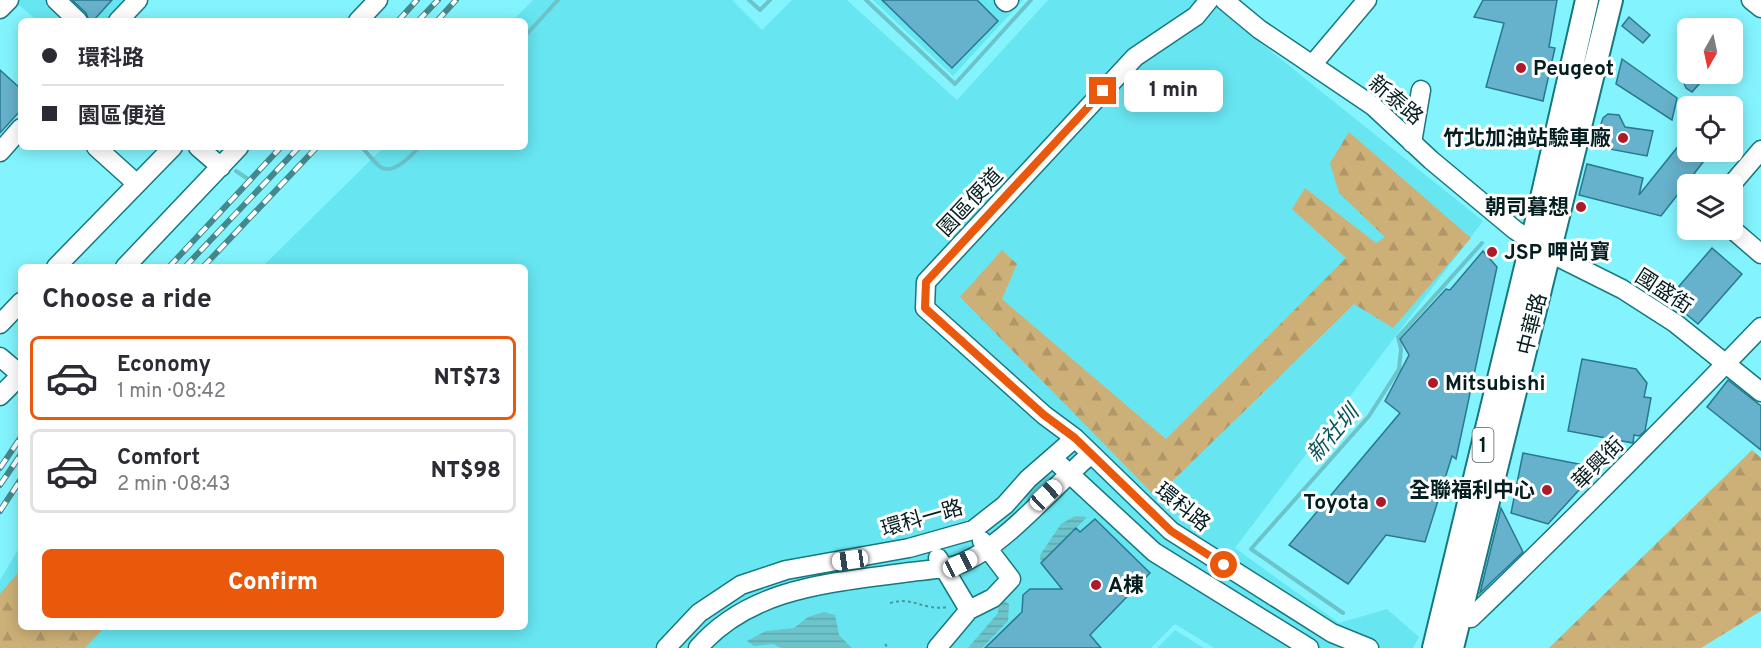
<!DOCTYPE html>
<html lang="en">
<head>
<meta charset="utf-8">
<style>
  body { margin:0; font-family:Overpass,"Noto Sans TC",sans-serif; background:#f7f7f7; color:#2b2b33; height:100vh; display:flex; flex-direction:column; font-size:22px; white-space:nowrap }
  * { box-sizing:border-box; margin:0 }
  p { font-size:20px; color:#7c7c81 }
  .icon { flex:none; width:33px; height:33px; fill:none; stroke:currentColor; stroke-width:2; stroke-linecap:round; stroke-linejoin:round }
  .map { position:relative; flex:1; overflow:hidden }
  .sheet { position:absolute; left:18px; top:264px; width:510px; height:366px; display:flex; flex-direction:column; background:#fff; border-radius:9px; box-shadow:0 3px 15px #0003 }
  .sheet>* { flex:none }
  .top-card { position:absolute; left:18px; top:18px; width:510px; height:132px; border-radius:9px; box-shadow:0 3px 15px #0003; display:grid; align-content:center; height:132px; padding:0 24px; background:#fff }
  .needle { width:39px; rotate:189deg }
  .fabs { position:absolute; left:1677px; top:18px; display:grid; gap:12px }
  .fabs a { display:grid; place-items:center; width:66px; height:66px; border-radius:9px; background:#fff; box-shadow:0 3px 15px #0003; font-size:30px }
  .end { position:absolute; width:27px; height:27px; margin:-14px; border:8px solid #ea580c; background:#fff; box-shadow:0 0 0 3px #fff }
  .from { border-radius:50% }
  .bubble { position:absolute; height:42px; border-radius:9px; background:#fff; box-shadow:0 3px 15px #0003; font-size:20px; font-weight:800; line-height:42px; text-align:center }
  .car { position:absolute; width:18px; height:36px; margin:-18px -9px; border-radius:8px; box-shadow:0 0 4px 2px #0007; background:linear-gradient(#fff 24%,#345 0 40%,#fff 0 76%,#345 0 86%,#fff 0) }
  .top-card b { display:flex; align-items:center; gap:21px; height:57px; font-size:22px }
  .top-card b+b { border-top:2px solid #e1e1e2 }
  .top-card i { width:15px; height:15px; background:#2b2b33 }
  ul { padding:0; list-style:none }
  li { display:flex; align-items:center; gap:18px; height:84px; margin:0 12px 9px; padding:0 12px; border:3px solid #e1e1e2; border-radius:9px }
  li div { flex:1 }
  li b { display:block; font-size:22px }
  li em { font-style:normal; font-weight:800 }
  li.active { border-color:#ea580c }
  li>.icon { width:54px; height:54px; stroke-width:1.5 }
  h2 { padding:0 24px; font-size:27px; line-height:72px }
  .primary-button { display:flex; gap:12px; margin-top:auto; padding:12px 24px }
  .primary-button a { flex:1; height:69px; border-radius:9px; background:#ea580c; color:#fff; font-size:24px; font-weight:800; line-height:69px; text-align:center }
  .map>svg:first-child { display:block }
  .built { fill:#67e6f1 }
  .forest { fill:url(#forest-firs) }
  .water { fill:url(#water-rules) }
  .lines { fill:none; stroke-linecap:round; stroke-linejoin:round }
  .stream { stroke:#6dc3ca; stroke-width:4 }
  .building { fill:#66b1cb; stroke:#297890; stroke-width:1.5 }
  .minor-casing { stroke:#17787f; stroke-width:21 }
  .major-casing { stroke:#17787f; stroke-width:26 }
  .path { stroke:#4b959c; stroke-width:2; stroke-dasharray:3 3; stroke-linecap:butt }
  .minor { stroke:#fff; stroke-width:18 }
  .major { stroke:#fff; stroke-width:22 }
  .rail-casing { stroke:#43888e; stroke-width:6 }
  .rail { stroke:#fff; stroke-width:4; stroke-dasharray:11; stroke-linecap:butt }
  .route { stroke:#ea580c; stroke-width:8 }
  .poi-dot { fill:#ae1a2a; stroke:#fff; stroke-width:2 }
  .labels { text-anchor:middle; stroke-width:6; stroke-linejoin:round; paint-order:stroke }
  .shield { fill:#fff; stroke:#506263; stroke-width:1.5 }
  .shield-label { font-size:20px; font-weight:bold; fill:#051e20 }
  .poi-label { font-size:21px; font-weight:bold; fill:#051e20; stroke:#fff; text-anchor:start }
  .street-label { font-size:21px; fill:#051e20; stroke:#fff }
  .water-label { font-size:22px; font-style:italic; fill:#08565c; stroke:#fff }
</style>
</head>
<body>
<div class="map">
<svg width="1761" height="648" viewBox="0 0 1761 648">
  <defs>
    <pattern id="forest-firs" width="22" height="20" patternUnits="userSpaceOnUse" patternTransform="scale(1.5)"><rect width="22" height="20" fill="#cdb078"/><path d="M5 1l3.5 6h-7zM16 11l3.5 6h-7z" fill="#af9768"/></pattern>
    <pattern id="water-rules" width="6" height="5" patternUnits="userSpaceOnUse" patternTransform="scale(1.5)"><rect width="6" height="5" fill="#6dc3ca"/><path d="M0 2.5h6" fill="none" stroke="#5da7ad"/></pattern>
  </defs>
  <rect width="100%" height="100%" fill="#83f4fe"/>
  <path class="built" d="M0,0H127L107,21H38L15,2L0,19Z
    M533,0H732L762,30L792,0H847L957,100L1048,0H1207L1483,221L1235,548L1339,623L1387,609L1419,637L1413,648H1214L1175,624L1151,648H0V580L21,545V627H525V267H262L384,147H525V21H512Z
    M873,0H1023L953,76Z
    M1175,630L1204,648H1157Z"/>
  <path class="forest" d="M1349,132L1471,238L1393,328L1354,304L1156,497L960,297L1002,250L1017,264L1002,299L1166,439L1346,258L1292,209L1305,188L1376,243L1385,237L1339,193L1330,163Z
    M1752,450L1761,458V611L1701,648H1549Z
    M21,569V627H105L85,648H0V594Z"/>
  <path class="water" d="M1075,516L1087,517L1041,564L1040,555L1061,524Z
    M1000,598L1009,604L1008,621L982,648H968L998,613Z
    M824,612L835,615L839,635L852,648H781L773,644L754,646L747,641L766,631L794,628L808,617Z"/>
  <g class="lines">
    <path class="stream" d="M749,0L760,10L770,0
      M866,0L955,84L1031,0
      M525,36L558,0
      M362,148C368,153 376,165 382,168C395,174 412,155 419,147
      M236,171L248,179
      M1343,613L1251,549L1369,416L1399,369L1401,349L1398,337L1482,243"/>
  </g>
  <path class="building" d="M72,0H112L93,21H89L86,13Z
    M882,0H977L998,21L952,68Z
    M1483,0H1557L1549,47L1555,48L1543,101L1486,87L1504,23L1474,17Z
    M1629,17L1650,35L1643,43L1622,26Z
    M1622,59L1677,98L1672,120L1616,84Z
    M0,70L21,89V110L0,133Z
    M1680,74H1708L1692,92L1686,88Z
    M1608,114L1619,115L1625,127L1653,131L1647,156L1593,146L1596,130H1599L1603,118Z
    M1688,134V152H1711L1661,216L1579,195L1587,164L1643,178L1639,195Z
    M1712,248L1742,274L1698,324L1668,299Z
    M1483,251L1497,267L1456,459L1452,456L1425,542L1386,535L1348,584L1289,545L1400,413L1385,401L1409,355L1400,339L1446,289L1450,290Z
    M1582,359L1636,369L1647,383L1644,397L1651,398L1645,431L1639,436L1634,435L1633,443L1568,431Z
    M1728,380L1761,406V450L1707,407Z
    M1523,453L1599,468L1548,524L1511,513Z
    M1501,508L1523,552L1480,593Z
    M1095,519L1150,573L1090,635L1101,648H985L1022,612L1023,595L1030,589H1062L1041,563L1076,528L1080,532Z"/>
  <g class="lines">
    <defs>
      <path id="minor" d="M56,0L78,21
        M1004,0L1006,2L1009,0
        M1209,0L1196,16L1135,57L926,282L925,308L1044,415L1075,438L1171,531L1332,633L1369,648
        M1224,0L1259,29L1373,106L1431,160L1515,230L1550,253L1622,289L1675,323L1761,392
        M1751,0L1761,8
        M0,9L9,0
        M118,21L138,0
        M358,21L378,0
        M1312,65L1367,0
        M1412,143L1421,90
        M96,147L137,184
        M198,147L221,167
        M0,152L21,128
        M1732,184L1761,150
        M1732,229L1761,254
        M56,267L173,147
        M125,267L239,147
        M0,324L21,302
        M0,357L21,375L0,396
        M1060,465L1154,552L1309,648
        M938,558L969,610L993,598L1011,579L982,541
        M1459,616L1471,618C1570,523 1666,426 1761,327
        M666,648L699,613L741,585L786,570L909,548L973,530L1005,505L1028,479L1075,438
        M698,648C750,588 829,583 903,573C921,570 945,570 962,563C1006,544 1053,487 1091,454
        M937,648L969,610"/>
      <path id="major" d="M1434,648L1532,242L1587,0
        M1452,648L1611,0"/>
    </defs>
    <use href="#minor" class="minor-casing"/>
    <use href="#major" class="major-casing"/>
    <path class="path" d="M890,603C914,596 922,611 948,607
      M885,644L888,648"/>
    <use href="#minor" class="minor"/>
    <use href="#major" class="major"/>
    <defs>
      <path id="rail" d="M398,21L417,0
        M418,21L438,0
        M437,21L456,0
        M169,267L281,147
        M185,267L299,147
        M203,267L317,147
        M0,468L21,437
        M0,485L21,454
        M0,511L21,479"/>
    </defs>
    <use href="#rail" class="rail-casing"/>
    <use href="#rail" class="rail"/>
  </g>
  <g class="lines">
    <path class="route" d="M1103,91L926,282L925,308L1044,415L1075,438L1171,531L1224,565"/>
  </g>
  <g class="poi-dot">
    <circle cx="1521" cy="68" r="6"/>
    <circle cx="1623" cy="138" r="6"/>
    <circle cx="1581" cy="207" r="6"/>
    <circle cx="1492" cy="252" r="6"/>
    <circle cx="1433" cy="383" r="6"/>
    <circle cx="1547" cy="490" r="6"/>
    <circle cx="1381" cy="502" r="6"/>
    <circle cx="1096" cy="585" r="6"/>
  </g>
  <g class="labels">
    <rect class="shield" x="1472.5" y="428" width="21" height="34" rx="4.5"/>
    <g class="shield-label">
      <text x="1483" y="452">1</text>
    </g>
    <g class="poi-label">
      <text x="1533" y="75">Peugeot</text>
      <text x="1611" y="145" text-anchor="end">竹北加油站驗車廠</text>
      <text x="1569" y="214" text-anchor="end">朝司暮想</text>
      <text x="1504" y="259">JSP 呷尚寶</text>
      <text x="1445" y="390">Mitsubishi</text>
      <text x="1535" y="497" text-anchor="end">全聯福利中心</text>
      <text x="1369" y="509" text-anchor="end">Toyota</text>
      <text x="1108" y="592">A棟</text>
    </g>
    <g class="street-label">
      <text transform="translate(1396 100) rotate(40)" y="7">新泰路</text>
      <text transform="translate(970 202) rotate(-47)" y="7">園區便道</text>
      <text transform="translate(1664 291) rotate(33)" y="7">國盛街</text>
      <text transform="translate(1532 324) rotate(-76)" y="7">中華路</text>
      <text transform="translate(1598 463) rotate(-45)" y="7">華興街</text>
      <text transform="translate(1183 507) rotate(39)" y="7">環科路</text>
      <text transform="translate(922 518) rotate(-16)" y="7">環科一路</text>
    </g>
    <g class="water-label">
      <text transform="translate(1332 433) rotate(-49)" y="8">新社圳</text>
    </g>
  </g>
</svg>
<div class="fabs">
<a><svg class="needle" viewBox="-14 -14 28 28"><path d="M0-13l5 13h-10z" fill="#e53935"/><path d="M0 13l5-13h-10z" fill="#7c7c81"/></svg></a>
<a><svg class="icon" aria-label="locate" viewBox="0 0 24 24"><circle cx="12" cy="12" r="6"/><path d="M12 2v4M12 18v4M2 12h4M18 12h4"/></svg></a>
<a><svg class="icon" aria-label="layers" viewBox="0 0 24 24"><path d="M12 4l9 5-9 5-9-5zM3 14l9 5 9-5"/></svg></a>
</div>
<i class="end from" style="left:1224px;top:565px"></i>
<i class="end" style="left:1103px;top:91px"></i>
<div class="bubble" style="left:1124px;top:70px;width:99px">1 min</div>
<i class="car" style="left:1046px;top:495px;rotate:47deg"></i>
<i class="car" style="left:850px;top:560px;rotate:262deg"></i>
<i class="car" style="left:960px;top:564px;rotate:63deg"></i>
<div class="top-card">
<b><i class="from"></i>環科路</b>
<b><i></i>園區便道</b>
</div>
<section class="sheet">
<h2>Choose a ride</h2>
<ul>
<li class="active"><svg class="icon" aria-label="car" viewBox="0 0 24 24"><path d="M5 17H2v-5l4-1 3-4h7l3 4 3 1v5h-3M9 17h6M6 11h13"/><circle cx="7" cy="17" r="2"/><circle cx="17" cy="17" r="2"/></svg><div><b>Economy</b><p>1 min · 08:42</p></div><em>NT$73</em></li>
<li><svg class="icon" aria-label="car" viewBox="0 0 24 24"><path d="M5 17H2v-5l4-1 3-4h7l3 4 3 1v5h-3M9 17h6M6 11h13"/><circle cx="7" cy="17" r="2"/><circle cx="17" cy="17" r="2"/></svg><div><b>Comfort</b><p>2 min · 08:43</p></div><em>NT$98</em></li>
</ul>
<div class="primary-button"><a>Confirm</a></div>
</section>
</div>
</body>
</html>
